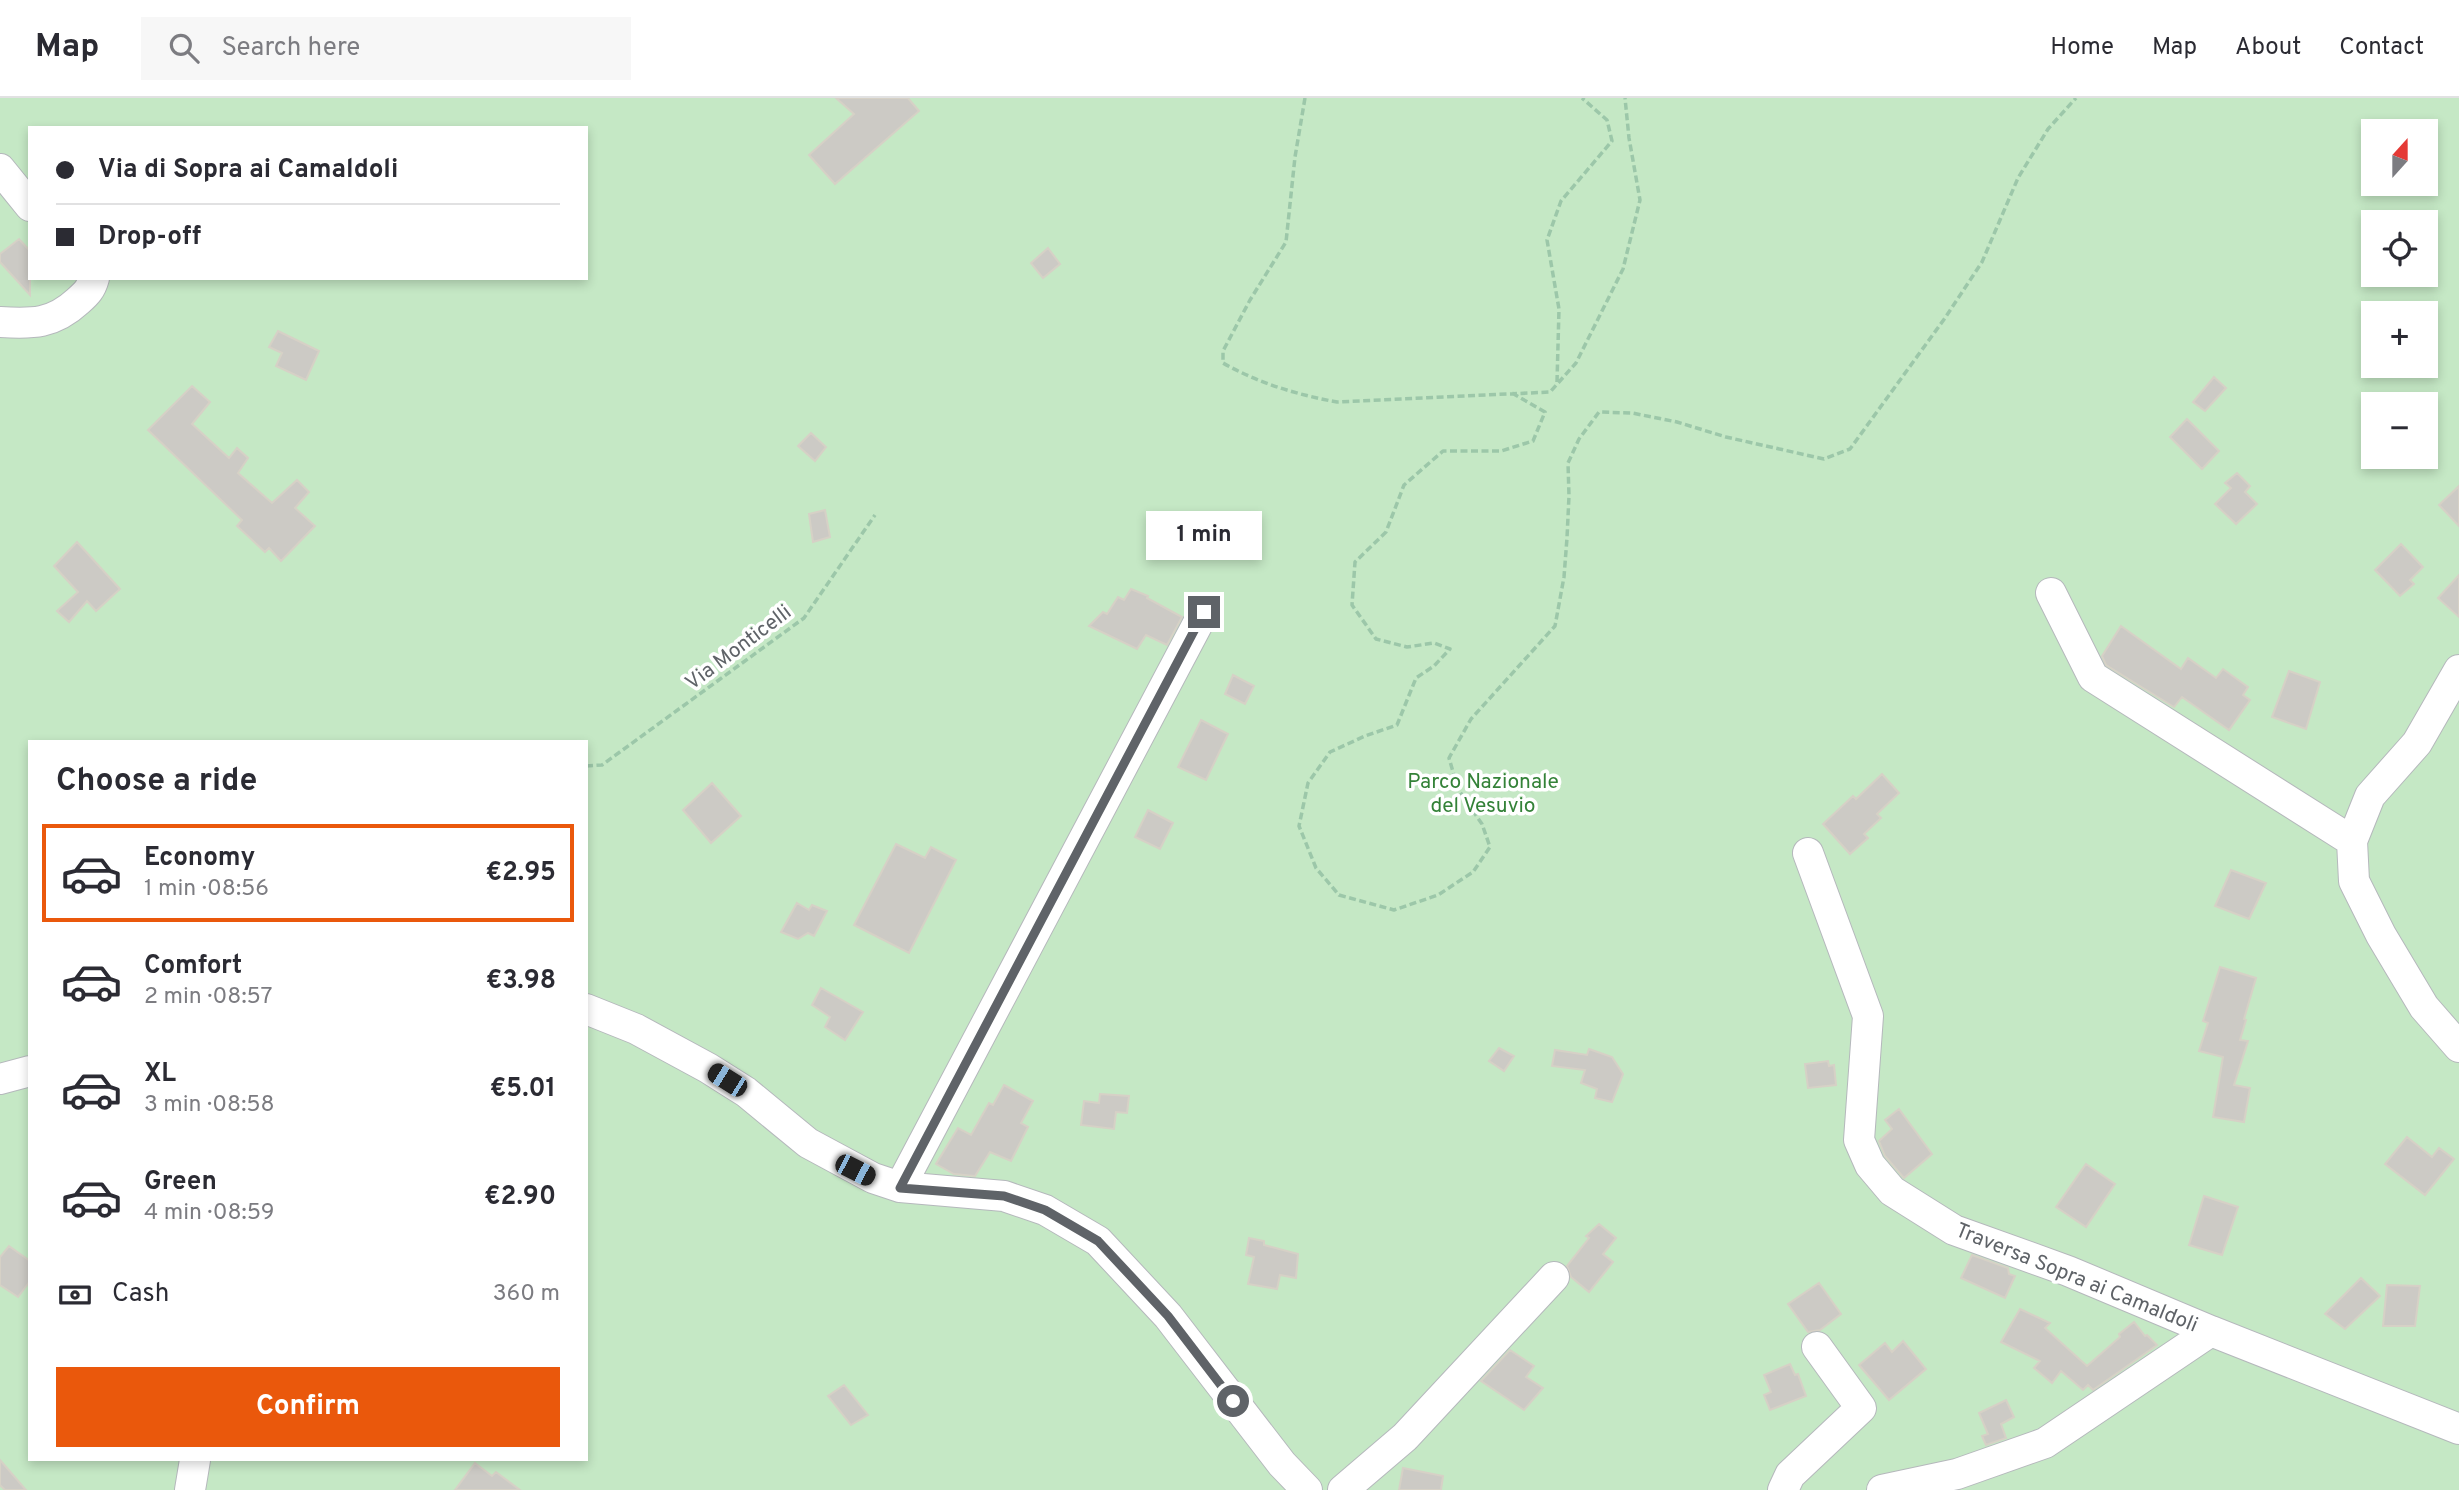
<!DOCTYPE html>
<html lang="en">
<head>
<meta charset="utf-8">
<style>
  body { margin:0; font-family:Overpass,sans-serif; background:#f7f7f7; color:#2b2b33; height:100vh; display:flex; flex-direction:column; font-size:26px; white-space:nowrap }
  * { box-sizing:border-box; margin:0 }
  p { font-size:23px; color:#7c7c81 }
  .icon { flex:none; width:38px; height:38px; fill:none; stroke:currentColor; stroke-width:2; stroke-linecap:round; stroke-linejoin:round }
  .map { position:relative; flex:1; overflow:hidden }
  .side { position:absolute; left:28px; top:642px; width:560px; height:721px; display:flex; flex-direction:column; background:#fff; border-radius:0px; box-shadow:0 4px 10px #0003 }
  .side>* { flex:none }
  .hud { position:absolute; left:28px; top:28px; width:560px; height:154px; border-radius:0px; box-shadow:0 4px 10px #0003; display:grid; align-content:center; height:154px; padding:0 28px; background:#fff }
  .needle { width:46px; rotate:21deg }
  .buttons { position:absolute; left:2361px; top:21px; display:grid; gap:14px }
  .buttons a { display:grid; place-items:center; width:77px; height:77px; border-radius:0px; background:#fff; box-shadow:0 4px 10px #0003; font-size:35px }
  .end { position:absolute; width:32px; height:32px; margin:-16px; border:9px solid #5f6368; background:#fff; box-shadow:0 0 0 4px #fff }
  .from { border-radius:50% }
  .bubble { position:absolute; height:49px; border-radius:0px; background:#fff; box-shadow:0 4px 10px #0003; font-size:23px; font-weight:700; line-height:49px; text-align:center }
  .car { position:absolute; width:21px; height:42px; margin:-21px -10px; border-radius:9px; box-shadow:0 0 5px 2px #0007; background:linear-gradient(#222 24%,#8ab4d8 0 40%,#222 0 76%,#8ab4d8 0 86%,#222 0) }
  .hud b { display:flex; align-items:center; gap:24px; height:66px; font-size:26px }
  .hud b+b { border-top:2px solid #e1e1e2 }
  .hud i { width:18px; height:18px; background:#2b2b33 }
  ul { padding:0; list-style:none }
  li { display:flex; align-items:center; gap:21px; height:98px; margin:0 14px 10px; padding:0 14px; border:4px solid transparent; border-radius:0px }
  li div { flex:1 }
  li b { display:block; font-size:26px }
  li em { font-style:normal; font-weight:700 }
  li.current { border-color:#ea580c }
  li>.icon { width:63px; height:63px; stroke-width:1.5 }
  h2 { padding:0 28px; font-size:32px; line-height:84px }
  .pay { display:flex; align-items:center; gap:18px; height:77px; padding:0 28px; font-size:26px }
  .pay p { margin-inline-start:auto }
  .cta { display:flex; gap:14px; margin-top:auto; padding:14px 28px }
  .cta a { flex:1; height:80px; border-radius:0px; background:#ea580c; color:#fff; font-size:28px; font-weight:700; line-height:80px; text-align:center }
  header { display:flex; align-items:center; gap:42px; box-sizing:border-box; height:98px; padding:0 35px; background:#fff; border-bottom:2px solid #e1e1e2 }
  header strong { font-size:33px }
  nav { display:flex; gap:38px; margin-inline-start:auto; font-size:24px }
  .search { width:490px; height:63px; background:#f7f7f7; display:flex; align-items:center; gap:18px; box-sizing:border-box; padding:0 24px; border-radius:0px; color:#7c7c81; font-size:26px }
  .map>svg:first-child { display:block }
  .green { fill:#c5e8c5; fill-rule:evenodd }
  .building { fill:#cccac5; stroke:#d6d1c6; stroke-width:2 }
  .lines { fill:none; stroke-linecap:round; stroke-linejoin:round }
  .minor-casing { stroke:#b5b8bc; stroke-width:32 }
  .path { stroke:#9cc7a9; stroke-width:3.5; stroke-dasharray:7 3.5; stroke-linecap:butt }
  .minor { stroke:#fff; stroke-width:30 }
  .route { stroke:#5f6368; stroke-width:9 }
  .labels { text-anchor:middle; stroke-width:7; stroke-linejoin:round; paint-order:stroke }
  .street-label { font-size:21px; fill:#5f6368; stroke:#fff }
  .park-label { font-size:21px; fill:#348238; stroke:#fff }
</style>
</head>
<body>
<header>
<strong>Map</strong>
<div class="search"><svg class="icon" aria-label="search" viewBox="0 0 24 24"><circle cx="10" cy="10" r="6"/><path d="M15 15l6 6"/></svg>Search here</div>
<nav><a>Home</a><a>Map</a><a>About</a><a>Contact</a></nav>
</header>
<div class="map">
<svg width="2459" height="1392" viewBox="0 0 2459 1392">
  <rect width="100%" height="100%" fill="#f1efe8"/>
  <path class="green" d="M0,0H2459V1392H0ZM30,30H586V180H30ZM2373,33H2426V86H2373ZM2373,124H2426V177H2373ZM2373,215H2426V268H2373ZM2373,306H2426V359H2373ZM30,644H586V1362H30Z"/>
  <path class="building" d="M836,0H908L919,13L835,86L809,57L854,16Z
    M19,141L30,153V197L0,164V156Z
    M1048,150L1060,166L1043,180L1031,165Z
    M278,233L319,253L306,282L276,268L282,255L269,249Z
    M2214,279L2226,290L2205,313L2193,304Z
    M192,288L210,304L192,326L229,360L237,350L248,360L238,375L272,405L297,382L309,394L295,410L315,428L281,463L269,450L265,454L237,428L242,422L148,332Z
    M2187,321L2219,353L2202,371L2170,339Z
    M811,335L826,349L815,363L798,348Z
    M2237,375L2250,388L2245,394L2257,406L2236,426L2215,406L2231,390L2225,385Z
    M2459,388V428L2439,407Z
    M825,412L830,439L813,444L809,416Z
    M77,444L120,491L96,513L87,503L69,524L57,513L78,494L54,468Z
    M2401,446L2423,469L2410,482L2414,486L2400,498L2375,472Z
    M2459,477V519L2438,500Z
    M1131,491L1148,498L1147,500L1182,519L1167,547L1146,537L1137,551L1089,528L1103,514L1107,516L1118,499L1124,502Z
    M2121,528L2181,571L2188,560L2216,580L2223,571L2248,589L2243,597L2250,602L2229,632L2182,599L2174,609L2106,567L2102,558Z
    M2289,573L2320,584L2306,631L2272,619Z
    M1233,577L1254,588L1245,606L1225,596Z
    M1201,622L1228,636L1206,682L1178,669Z
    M1882,676L1899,695L1877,716L1881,720L1864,736L1868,740L1850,756L1823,726L1853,698L1856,701Z
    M712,685L741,718L711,745L683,712Z
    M1148,712L1173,725L1160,751L1135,739Z
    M896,746L925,760L931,749L956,762L909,855L854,827Z
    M2231,772L2266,785L2249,821L2215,808Z
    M797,805L809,812L812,807L827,813L814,838L808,835L798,841L781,834Z
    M2220,869L2256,880L2244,921L2246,922L2240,942L2248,943L2234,987L2250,990L2244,1024L2213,1019L2223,959L2199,953L2208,925L2203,923Z
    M821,890L863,914L845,942L825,929L830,919L812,907Z
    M1499,950L1514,958L1504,973L1489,963Z
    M1589,951L1612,959L1623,976L1612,1004L1595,1000L1597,991L1581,985L1585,972L1552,968L1555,952L1587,957Z
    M1828,963L1829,968L1834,967L1836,987L1808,990L1805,966Z
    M1004,987L1033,1003L1021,1025L1028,1029L1011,1063L990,1054L975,1078L954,1076L936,1066L958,1030L971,1037L989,1005L993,1007Z
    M1100,996L1129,998L1127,1015L1116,1014L1114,1031L1081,1027L1084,1003L1099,1005Z
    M1899,1011L1932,1056L1904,1080L1885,1058L1879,1043L1892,1031L1885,1022Z
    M2407,1039L2432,1059L2439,1050L2454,1061L2425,1097L2385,1066Z
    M2086,1066L2115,1086L2086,1129L2056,1109Z
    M2204,1098L2238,1109L2222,1157L2189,1147Z
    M1599,1126L1616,1140L1603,1156L1613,1164L1589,1194L1571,1179L1567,1168L1589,1140L1586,1138Z
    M1249,1140L1264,1143V1147L1298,1156L1296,1180L1280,1177L1277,1191L1248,1186L1254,1159L1246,1157Z
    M9,1148L30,1163V1183L18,1199L0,1187V1159Z
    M1972,1157L2008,1170L2009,1176L2015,1178L2005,1200L1961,1180Z
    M2361,1180L2380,1198L2345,1231L2325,1216Z
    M1819,1185L1841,1216L1820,1232L1808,1234L1788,1206Z
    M2387,1187L2420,1188L2415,1228H2383Z
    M2020,1211L2050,1225L2045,1230L2087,1268L2120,1239L2119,1236L2134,1224L2145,1238L2147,1237L2157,1247L2093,1292L2088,1287L2083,1292L2061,1273L2052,1285L2034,1270L2040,1263L2001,1244Z
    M1903,1243L1926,1271L1889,1302L1859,1267L1885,1245L1892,1254Z
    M1510,1252L1534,1268L1526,1279L1543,1290L1524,1312L1481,1283Z
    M1790,1266L1795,1277L1798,1276L1806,1298L1770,1312L1764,1297L1771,1294L1764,1277Z
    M844,1287L868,1317L851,1327L828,1298Z
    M2006,1302L2014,1319L2001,1326L2006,1340L1986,1347L1982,1338L1988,1336L1979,1315Z
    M0,1362L26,1392H5L0,1387Z
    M475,1365L492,1378L496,1374L520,1392H455Z
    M1403,1370L1443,1378L1441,1392H1399Z"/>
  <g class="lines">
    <defs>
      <path id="minor" d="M0,71L30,108
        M0,224C33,226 53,226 78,203C87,195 91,191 94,180
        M2051,495L2093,579L2352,743
        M2459,572L2417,645L2370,698L2352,743L2354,783L2381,837L2424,909L2459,949
        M1808,755L1868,918L1859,1042L1870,1067L1892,1093L1954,1132L2068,1173L2211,1233
        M586,911L636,931L708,970L746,994L808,1045L873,1080L900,1089L1004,1098L1045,1112L1098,1143L1168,1218L1282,1366L1307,1392
        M0,981L30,973
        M900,1089L1204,514
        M190,1392L195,1362
        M1343,1392L1405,1339L1554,1179
        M1783,1392L1790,1377L1861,1310L1817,1249
        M1882,1392L1957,1376L2045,1345L2211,1233L2459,1331"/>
    </defs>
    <use href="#minor" class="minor-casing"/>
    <path class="path" d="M1305,0L1295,59L1286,144L1250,202L1223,253V265C1258,285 1298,297 1337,304L1550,294L1576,265L1623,171L1640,102L1629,40L1625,0
      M1557,284L1559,211L1547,142L1561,103L1612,43L1607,22L1582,0
      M1512,295L1545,314L1533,343L1501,353H1443L1404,387L1386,434L1355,464L1352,507L1376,541L1407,549L1434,545L1450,551L1434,568L1416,580L1397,627L1365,638L1330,654L1308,685L1299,728L1316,770L1339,797L1394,812L1438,797L1473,774L1490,749L1482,726L1458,691L1449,660L1471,621L1555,528L1564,479L1567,440L1569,398L1568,365L1579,341L1599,314L1632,315L1677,324L1726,339L1824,361L1850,351L1945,220L1982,164L2018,80L2048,31L2076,0
      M586,668L602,667L804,520L875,417"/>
    <use href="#minor" class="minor"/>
  </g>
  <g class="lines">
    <path class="route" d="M1204,514L900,1090L1004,1098L1045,1112L1098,1143L1168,1218L1233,1303"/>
  </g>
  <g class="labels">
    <g class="street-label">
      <text transform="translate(738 549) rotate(-37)" y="7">Via Monticelli</text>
      <text transform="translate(2077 1179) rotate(22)" y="7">Traversa Sopra ai Camaldoli</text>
    </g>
    <g class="park-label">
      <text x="1483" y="690">Parco Nazionale<tspan x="1483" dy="24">del Vesuvio</tspan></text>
    </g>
  </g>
</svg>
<div class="buttons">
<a><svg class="needle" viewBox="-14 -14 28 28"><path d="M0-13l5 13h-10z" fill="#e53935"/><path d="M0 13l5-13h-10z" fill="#7c7c81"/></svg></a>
<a><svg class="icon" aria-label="locate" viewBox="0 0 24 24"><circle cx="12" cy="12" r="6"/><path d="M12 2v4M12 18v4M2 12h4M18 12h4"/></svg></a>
<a>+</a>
<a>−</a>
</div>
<i class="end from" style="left:1233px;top:1303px"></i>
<i class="end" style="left:1204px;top:514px"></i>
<div class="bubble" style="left:1146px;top:413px;width:116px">1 min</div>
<i class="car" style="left:727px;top:982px;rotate:302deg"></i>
<i class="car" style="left:855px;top:1072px;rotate:117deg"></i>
<div class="hud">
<b><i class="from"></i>Via di Sopra ai Camaldoli</b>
<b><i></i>Drop-off</b>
</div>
<section class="side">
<h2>Choose a ride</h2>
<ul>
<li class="current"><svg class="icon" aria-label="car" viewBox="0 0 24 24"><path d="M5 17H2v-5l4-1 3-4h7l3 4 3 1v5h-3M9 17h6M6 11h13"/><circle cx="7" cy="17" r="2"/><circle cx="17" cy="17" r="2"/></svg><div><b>Economy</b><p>1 min · 08:56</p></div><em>€2.95</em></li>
<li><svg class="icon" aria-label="car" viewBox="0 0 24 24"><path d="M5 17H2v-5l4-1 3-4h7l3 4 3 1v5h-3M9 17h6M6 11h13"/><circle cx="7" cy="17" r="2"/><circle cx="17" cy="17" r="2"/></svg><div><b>Comfort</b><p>2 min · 08:57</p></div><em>€3.98</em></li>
<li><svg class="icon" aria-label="car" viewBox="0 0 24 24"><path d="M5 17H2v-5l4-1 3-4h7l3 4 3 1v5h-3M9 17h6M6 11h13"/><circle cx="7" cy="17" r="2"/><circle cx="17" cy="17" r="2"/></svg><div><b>XL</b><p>3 min · 08:58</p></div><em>€5.01</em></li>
<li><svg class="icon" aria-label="car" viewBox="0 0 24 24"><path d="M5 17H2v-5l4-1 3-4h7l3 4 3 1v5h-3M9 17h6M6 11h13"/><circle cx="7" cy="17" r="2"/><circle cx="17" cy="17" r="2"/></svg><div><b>Green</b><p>4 min · 08:59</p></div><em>€2.90</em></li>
</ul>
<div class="pay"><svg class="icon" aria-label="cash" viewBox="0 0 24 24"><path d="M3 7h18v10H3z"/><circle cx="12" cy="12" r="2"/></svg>Cash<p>360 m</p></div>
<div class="cta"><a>Confirm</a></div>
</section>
</div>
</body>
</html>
